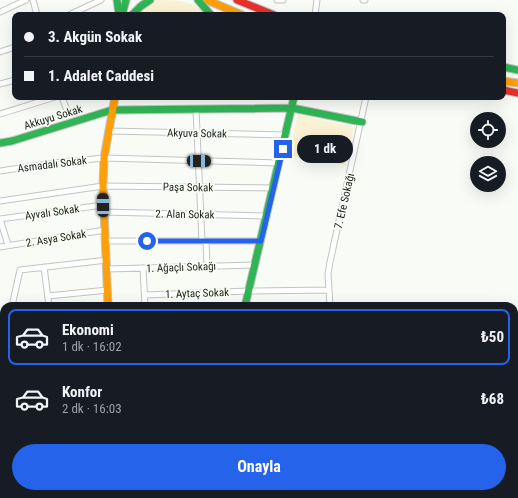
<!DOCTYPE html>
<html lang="tr">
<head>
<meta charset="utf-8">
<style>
  body { margin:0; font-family:"Roboto Condensed",sans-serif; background:#20242c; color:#f1f3f6; height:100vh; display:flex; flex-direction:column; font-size:15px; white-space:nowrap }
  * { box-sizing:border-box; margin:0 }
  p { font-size:13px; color:#9ea1a6 }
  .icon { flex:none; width:22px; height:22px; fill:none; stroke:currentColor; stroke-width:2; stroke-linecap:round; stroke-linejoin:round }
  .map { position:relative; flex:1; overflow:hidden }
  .sheet { position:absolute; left:0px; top:302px; width:518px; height:196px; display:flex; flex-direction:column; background:#171b24; border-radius:12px 12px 0 0; box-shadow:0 4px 16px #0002 }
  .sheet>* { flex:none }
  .guide { position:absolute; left:12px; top:12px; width:494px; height:88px; border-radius:8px; box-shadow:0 4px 16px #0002; display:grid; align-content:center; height:88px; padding:0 12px; background:#171b24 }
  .buttons { position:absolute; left:470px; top:112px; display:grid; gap:8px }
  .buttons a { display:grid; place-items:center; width:36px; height:36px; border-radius:50%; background:#171b24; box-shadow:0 4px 16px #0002; font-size:20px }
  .end { position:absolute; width:18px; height:18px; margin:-9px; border:5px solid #2563eb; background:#fff; box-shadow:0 0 0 2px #fff }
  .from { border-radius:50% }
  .bubble { position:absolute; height:28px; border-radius:14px; background:#171b24; box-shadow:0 4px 16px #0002; font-size:13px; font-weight:700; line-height:28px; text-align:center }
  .car { position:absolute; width:12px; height:24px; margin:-12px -6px; border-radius:5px; box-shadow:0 0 3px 1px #0007; background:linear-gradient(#222 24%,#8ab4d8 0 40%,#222 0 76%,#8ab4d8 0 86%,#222 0) }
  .guide b { display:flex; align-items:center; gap:14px; height:38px; font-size:15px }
  .guide b+b { border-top:1px solid #363941 }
  .guide i { width:10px; height:10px; background:#f1f3f6 }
  ul { padding:7px 0 0; list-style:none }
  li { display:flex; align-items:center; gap:12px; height:56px; margin:0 8px 6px; padding:0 4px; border:2px solid transparent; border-radius:8px }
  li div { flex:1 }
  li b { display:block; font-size:15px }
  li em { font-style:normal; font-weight:700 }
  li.active { border-color:#2563eb }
  li>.icon { width:36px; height:36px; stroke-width:1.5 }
  .cta { display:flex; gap:8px; margin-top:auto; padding:8px 12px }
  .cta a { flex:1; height:46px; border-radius:24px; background:#2563eb; color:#fff; font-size:16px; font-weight:700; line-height:46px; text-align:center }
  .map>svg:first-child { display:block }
  .built { fill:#ecf3e7 }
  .green { fill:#fbf2d5 }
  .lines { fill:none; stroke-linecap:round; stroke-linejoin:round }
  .street-casing { stroke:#c3c5c1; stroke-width:7 }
  .fast-casing { stroke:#c3c5c1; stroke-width:9 }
  .slow-casing { stroke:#c3c5c1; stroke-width:9 }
  .jam-casing { stroke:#c3c5c1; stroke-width:9 }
  .street { stroke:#fefefe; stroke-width:5 }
  .fast { stroke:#30b455; stroke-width:7 }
  .slow { stroke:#ff9f0a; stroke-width:7 }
  .jam { stroke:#e5322d; stroke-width:7 }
  .route { stroke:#2563eb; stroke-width:5 }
  .labels { text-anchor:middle; stroke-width:3.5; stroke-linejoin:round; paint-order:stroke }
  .street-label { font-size:11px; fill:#1c1e1a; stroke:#f8fef3 }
</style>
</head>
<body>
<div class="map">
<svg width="518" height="498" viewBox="0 0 518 498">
  <rect width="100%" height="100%" fill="#f8fbf6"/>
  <path class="built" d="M283,494H333L331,498H285Z"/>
  <path class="green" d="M155,0C180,0 189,0 208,15H136L152,1Z
    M298,114L354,127L345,165L288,155Z
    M344,494H409L406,498H344Z"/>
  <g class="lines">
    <defs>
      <path id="street" d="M33,0L37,15
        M277,0H283
        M363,0H365
        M0,12L26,0
        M69,15L101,0
        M315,15L317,0
        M0,52L15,47
        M0,84L15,80
        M62,97L66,108
        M196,109L202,241
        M0,114L55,97
        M108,131L286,135
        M0,171L54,163L104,158L279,163
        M0,201L103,186L274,188
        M104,212L267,216
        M0,219L103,205
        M0,219L8,245
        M105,241H261
        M206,241L207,266
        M0,247L105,230
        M44,267L49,306
        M143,268L145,306
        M107,269L255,265
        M145,295L249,291L328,290
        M48,296L108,290
        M12,306L20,270L107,260
        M330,306L328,274L330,262L366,97
        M0,338H4
        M0,362L4,361
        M0,390L4,389
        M0,418H4
        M0,441L3,461
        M514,468L518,467
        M179,494L180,498
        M15,498V494
        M45,498V494
        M74,498V494
        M103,498V494
        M210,498V494
        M280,498V494
        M337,498V494"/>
      <path id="fast" d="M117,0L119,15
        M198,0L211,15
        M122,15L126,0
        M132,15L141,6L150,0
        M503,67L518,70
        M0,143L12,141L112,110L292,108L362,122
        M245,306L294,97
        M514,358H518
        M138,494V498"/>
      <path id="slow" d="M207,0L242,15
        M503,81L518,83
        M108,306L103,186L104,158L115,97
        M0,461H4"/>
      <path id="jam" d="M237,0L274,15
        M503,90L518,93"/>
    </defs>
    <use href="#street" class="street-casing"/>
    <use href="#fast" class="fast-casing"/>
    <use href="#slow" class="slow-casing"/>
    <use href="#jam" class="jam-casing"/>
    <use href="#street" class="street"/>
    <use href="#fast" class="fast"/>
    <use href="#slow" class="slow"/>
    <use href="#jam" class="jam"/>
  </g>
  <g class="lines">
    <path class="route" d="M147,241H261L283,149"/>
  </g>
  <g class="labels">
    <g class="street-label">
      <text transform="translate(53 117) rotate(-17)" y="4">Akkuyu Sokak</text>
      <text transform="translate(197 133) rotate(1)" y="4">Akyuva Sokak</text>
      <text transform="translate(52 164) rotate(-7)" y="4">Asmadalı Sokak</text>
      <text transform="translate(188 187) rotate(1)" y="4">Paşa Sokak</text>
      <text transform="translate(344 201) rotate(-77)" y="4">7. Efe Sokağı</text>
      <text transform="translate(52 212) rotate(-8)" y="4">Ayvalı Sokak</text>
      <text transform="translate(185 214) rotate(1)" y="4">2. Alan Sokak</text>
      <text transform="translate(56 238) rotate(-9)" y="4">2. Asya Sokak</text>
      <text transform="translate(181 267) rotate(-2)" y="4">1. Ağaçlı Sokağı</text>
      <text transform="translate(197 293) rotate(-2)" y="4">1. Aytaç Sokak</text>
    </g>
  </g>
</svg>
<div class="buttons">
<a><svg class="icon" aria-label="locate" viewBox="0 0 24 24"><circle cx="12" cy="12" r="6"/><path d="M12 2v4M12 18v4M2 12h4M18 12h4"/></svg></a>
<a><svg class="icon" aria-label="layers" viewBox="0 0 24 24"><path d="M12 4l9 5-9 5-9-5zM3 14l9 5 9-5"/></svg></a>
</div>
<i class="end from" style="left:147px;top:241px"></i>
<i class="end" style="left:283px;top:149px"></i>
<div class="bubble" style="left:297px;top:135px;width:56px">1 dk</div>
<i class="car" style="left:199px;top:161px;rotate:91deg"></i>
<i class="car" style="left:103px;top:205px;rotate:359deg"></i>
<div class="guide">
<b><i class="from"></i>3. Akgün Sokak</b>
<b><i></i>1. Adalet Caddesi</b>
</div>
<section class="sheet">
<ul>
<li class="active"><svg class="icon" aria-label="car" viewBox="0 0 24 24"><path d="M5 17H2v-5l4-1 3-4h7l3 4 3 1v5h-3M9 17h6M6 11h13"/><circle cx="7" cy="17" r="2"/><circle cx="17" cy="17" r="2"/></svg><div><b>Ekonomi</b><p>1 dk · 16:02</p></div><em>₺50</em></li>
<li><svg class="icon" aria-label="car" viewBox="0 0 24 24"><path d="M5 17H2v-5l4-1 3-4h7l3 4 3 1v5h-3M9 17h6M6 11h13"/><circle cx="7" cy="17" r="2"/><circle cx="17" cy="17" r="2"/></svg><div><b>Konfor</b><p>2 dk · 16:03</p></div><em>₺68</em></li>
</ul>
<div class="cta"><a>Onayla</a></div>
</section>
</div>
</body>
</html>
